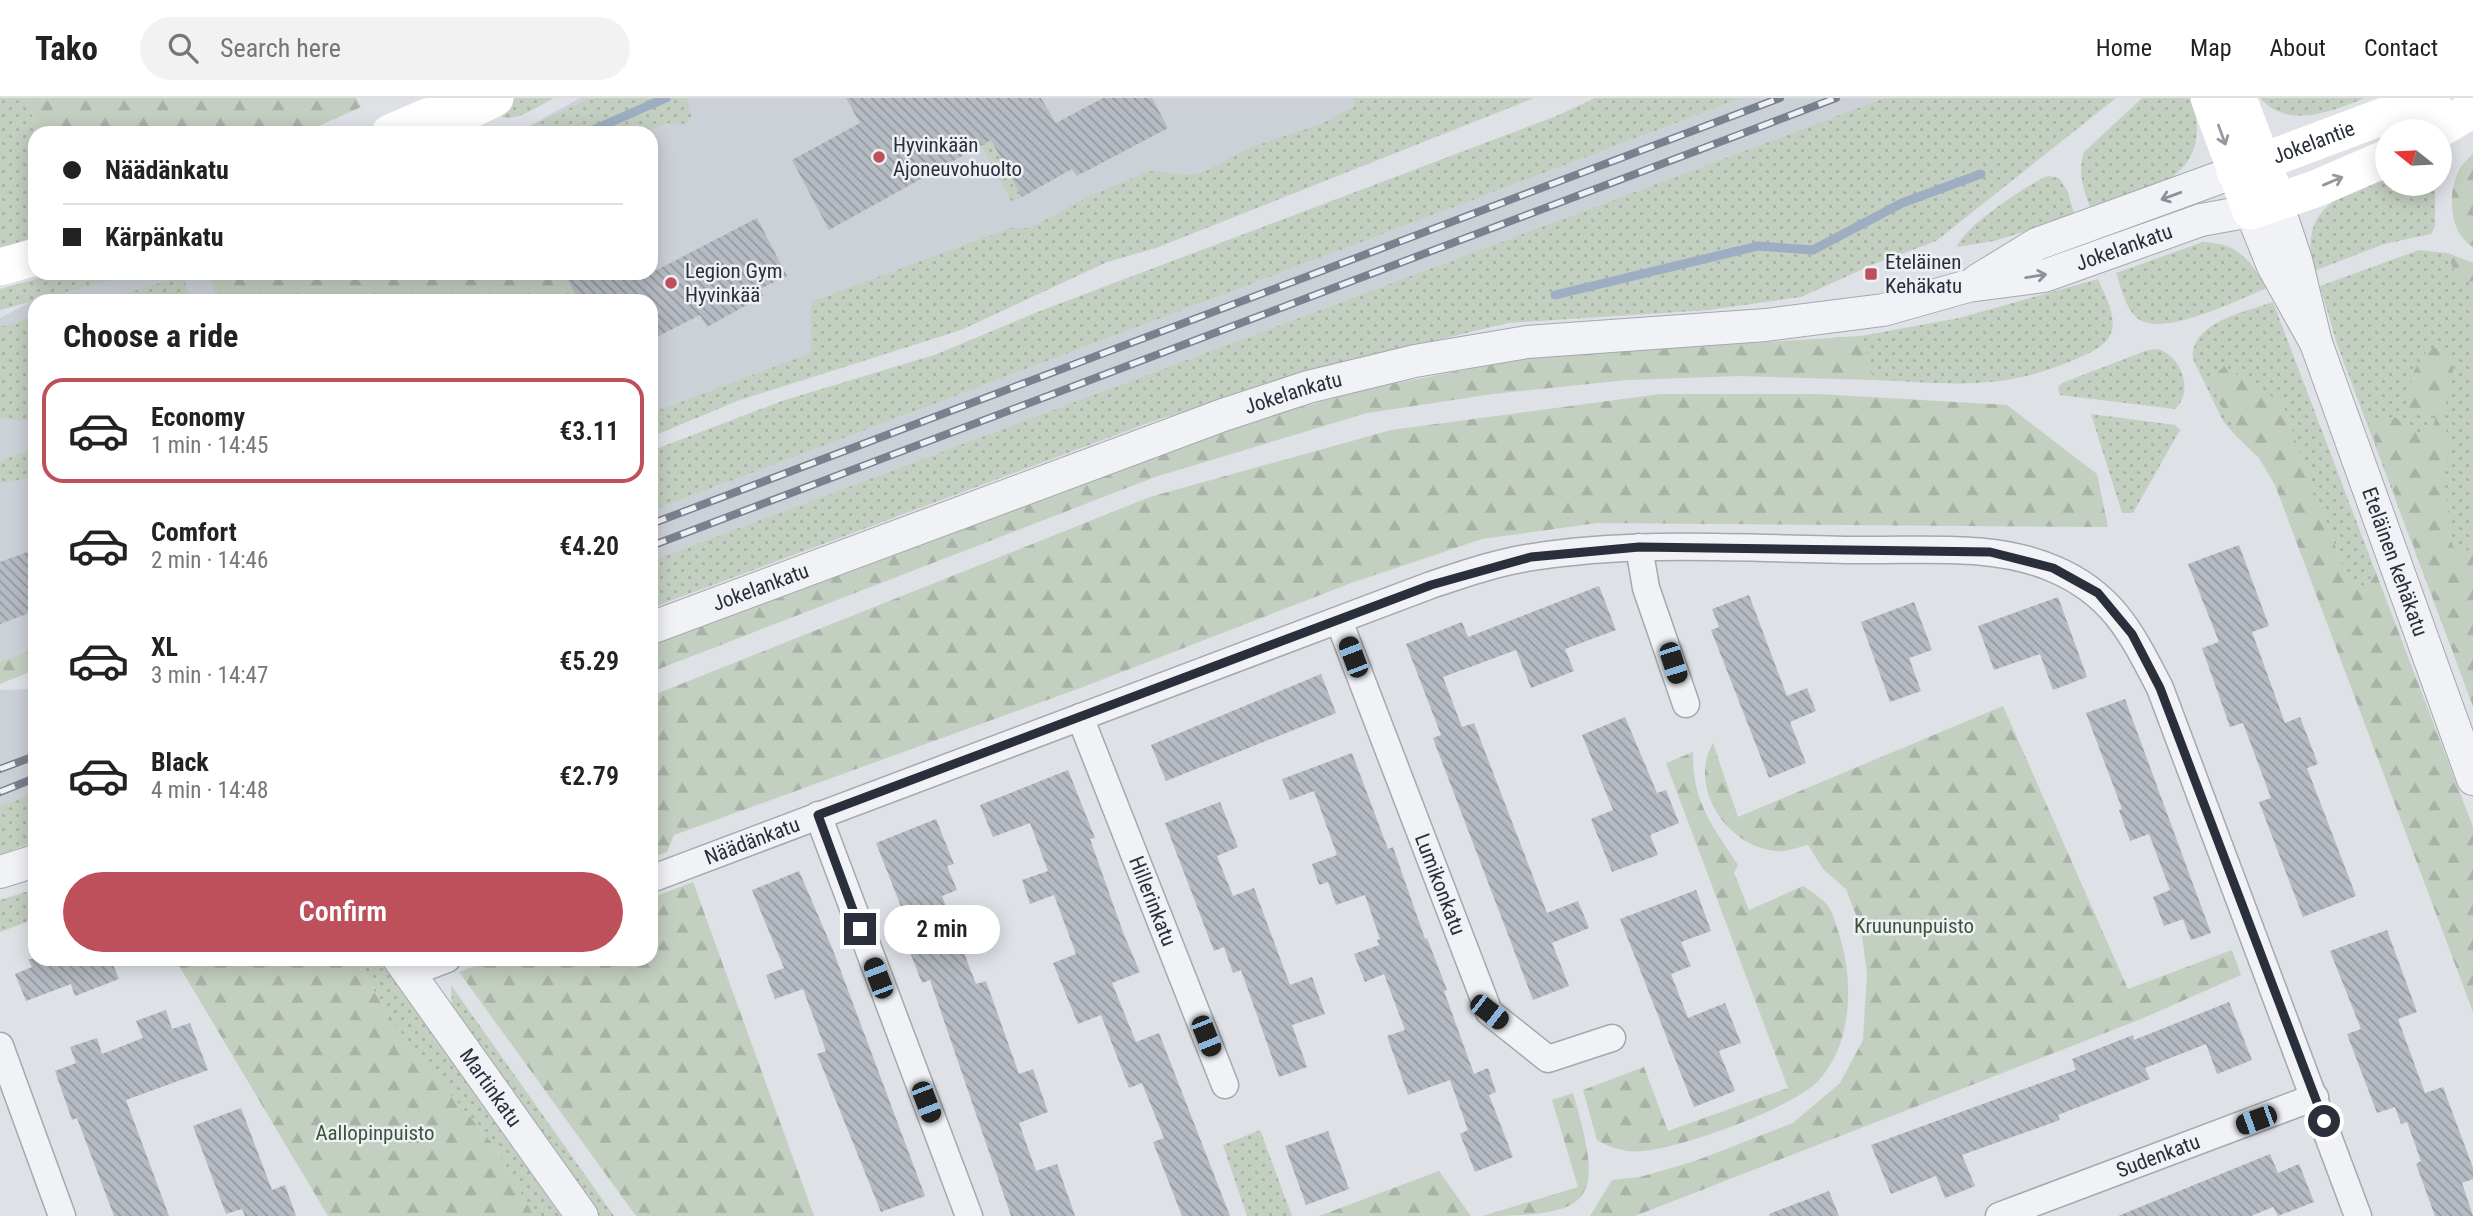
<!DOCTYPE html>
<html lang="en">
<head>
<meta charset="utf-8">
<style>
  body { margin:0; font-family:"Roboto Condensed",sans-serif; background:#f2f2f2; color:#222; height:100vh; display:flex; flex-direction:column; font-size:26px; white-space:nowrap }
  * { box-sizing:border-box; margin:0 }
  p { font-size:23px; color:#767676 }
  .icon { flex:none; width:38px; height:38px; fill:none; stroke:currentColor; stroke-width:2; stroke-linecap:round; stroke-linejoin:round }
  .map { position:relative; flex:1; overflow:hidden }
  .side { position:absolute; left:28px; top:196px; width:630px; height:672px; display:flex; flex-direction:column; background:#fff; border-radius:21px; box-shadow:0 4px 18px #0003 }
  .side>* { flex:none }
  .banner { position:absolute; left:28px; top:28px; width:630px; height:154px; border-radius:21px; box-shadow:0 4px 18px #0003; display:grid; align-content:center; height:154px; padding:0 35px; background:#fff }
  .needle { width:46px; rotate:288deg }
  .buttons { position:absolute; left:2375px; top:21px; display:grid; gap:14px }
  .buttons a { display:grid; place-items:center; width:77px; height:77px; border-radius:50%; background:#fff; box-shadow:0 4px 18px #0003; font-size:35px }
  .end { position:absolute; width:32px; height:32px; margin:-16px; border:9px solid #292f3b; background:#fff; box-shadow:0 0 0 4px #fff }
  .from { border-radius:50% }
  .bubble { position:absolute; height:49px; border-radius:24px; background:#fff; box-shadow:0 4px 18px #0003; font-size:23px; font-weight:600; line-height:49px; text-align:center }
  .car { position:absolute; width:21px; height:42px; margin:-21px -10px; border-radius:9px; box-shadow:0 0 5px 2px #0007; background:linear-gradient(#222 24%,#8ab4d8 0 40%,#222 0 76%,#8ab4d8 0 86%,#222 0) }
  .banner b { display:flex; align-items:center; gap:24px; height:66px; font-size:26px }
  .banner b+b { border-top:2px solid #e0e0e0 }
  .banner i { width:18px; height:18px; background:#222 }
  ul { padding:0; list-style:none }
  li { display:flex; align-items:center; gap:21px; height:105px; margin:0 14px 10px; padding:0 21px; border:4px solid transparent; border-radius:21px }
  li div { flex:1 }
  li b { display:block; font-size:26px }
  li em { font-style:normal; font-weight:600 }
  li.current { border-color:#be505b }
  li>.icon { width:63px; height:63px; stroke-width:1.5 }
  h2 { padding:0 35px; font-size:32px; line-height:84px }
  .cta { display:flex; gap:14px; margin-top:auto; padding:14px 35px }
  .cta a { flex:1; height:80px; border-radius:42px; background:#be505b; color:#fff; font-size:28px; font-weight:600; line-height:80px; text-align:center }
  header { display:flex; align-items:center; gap:42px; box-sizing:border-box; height:98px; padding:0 35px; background:#fff; border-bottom:2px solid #e0e0e0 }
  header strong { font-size:33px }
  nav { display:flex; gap:38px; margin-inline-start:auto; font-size:24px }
  .search { width:490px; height:63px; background:#f2f2f2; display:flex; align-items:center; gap:18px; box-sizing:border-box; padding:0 24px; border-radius:38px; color:#767676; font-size:26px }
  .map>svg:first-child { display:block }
  .built { fill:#ccd0d7 }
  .grass { fill:url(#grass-dots) }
  .forest { fill:url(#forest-firs) }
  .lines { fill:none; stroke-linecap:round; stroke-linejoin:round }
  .stream { stroke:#9dadc2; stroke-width:9 }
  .building { fill:url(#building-back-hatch) }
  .minor-casing { stroke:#a4a8af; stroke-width:29 }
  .tertiary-casing { stroke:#a4a8af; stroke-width:34 }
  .minor { stroke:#f0f2f5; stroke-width:26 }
  .tertiary { stroke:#f0f2f5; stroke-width:32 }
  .secondary { stroke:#fff; stroke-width:37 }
  .rail-casing { stroke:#79808e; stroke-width:8 }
  .rail { stroke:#edf0f4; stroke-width:5; stroke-dasharray:16; stroke-linecap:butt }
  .oneway { stroke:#94979d }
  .oneway2 { stroke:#8c9098 }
  .route { stroke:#292f3b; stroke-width:9 }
  .poi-dot { fill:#be505b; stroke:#edf0f4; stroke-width:2.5 }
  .labels { text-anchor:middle; stroke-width:5; stroke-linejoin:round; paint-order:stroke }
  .street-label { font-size:21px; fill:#292f3b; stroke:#edf0f4 }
  .poi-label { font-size:21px; fill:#292f3b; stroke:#edf0f4; text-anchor:start }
  .park-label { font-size:21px; fill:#3c5538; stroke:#edf0f4 }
</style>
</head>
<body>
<header>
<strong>Tako</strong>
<div class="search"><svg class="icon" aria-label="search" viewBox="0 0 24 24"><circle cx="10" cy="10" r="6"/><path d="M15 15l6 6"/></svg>Search here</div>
<nav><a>Home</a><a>Map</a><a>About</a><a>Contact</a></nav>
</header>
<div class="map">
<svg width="2473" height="1118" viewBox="0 0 2473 1118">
  <defs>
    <pattern id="grass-dots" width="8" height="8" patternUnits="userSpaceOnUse" patternTransform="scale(1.75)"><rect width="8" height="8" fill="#c3cfc0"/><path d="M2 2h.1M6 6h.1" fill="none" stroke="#a8b2a6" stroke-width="1.8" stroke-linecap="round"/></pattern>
    <pattern id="forest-firs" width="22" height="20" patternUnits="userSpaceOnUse" patternTransform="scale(1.75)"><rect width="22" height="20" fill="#c3cfc0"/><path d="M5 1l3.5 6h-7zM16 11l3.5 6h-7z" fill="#a8b2a6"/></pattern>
    <pattern id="building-back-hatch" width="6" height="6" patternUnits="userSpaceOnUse" patternTransform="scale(1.75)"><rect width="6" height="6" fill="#b6bac2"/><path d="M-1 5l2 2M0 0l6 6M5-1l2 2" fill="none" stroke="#94989f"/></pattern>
  </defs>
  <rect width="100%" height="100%" fill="#dee1e6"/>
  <path class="built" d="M580,0H1530L651,323V203H35V553L0,566V220L84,175H651V35H517Z
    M1742,0H1885L651,463V413Z
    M35,591V695L0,708V592Z"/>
  <path class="grass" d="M0,0H29L35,35V141L0,151Z
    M516,0H554C540,7 517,24 502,19L497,8Z
    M591,0H687L692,19L686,26L666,25L645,35H516Z
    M956,0H968L1022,99L1011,103Z
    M1353,0H1534L1156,150L1107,164L961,232L737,303L651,339V315L811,255V204L1010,130H1030L1092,97L1150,73L1188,77L1206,73L1252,49L1319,27L1355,8Z
    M1595,0H1742L651,413V353L782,303L937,256L1040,213L1559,17Z
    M1885,0H2116L1936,143L1872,167L1801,199L1709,212L1508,225L1302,275L1151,324L651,510V463Z
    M2142,0H2192C2215,81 2152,90 2091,112C2084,92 2077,75 2084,54Z
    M2260,0H2365C2332,13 2288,32 2260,0Z
    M2048,78L2059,80L2067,92L2075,118L1994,143L1957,149C1961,131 2029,85 2048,78Z
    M2387,79V86H2435V128L2431,136L2384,146L2314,173C2299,110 2337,98 2387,79Z
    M2203,144C2239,145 2250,163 2267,190C2239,201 2160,242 2136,219C2125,209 2121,189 2116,175Z
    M2419,152L2447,155L2473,165V608L2337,246L2320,188Z
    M58,175H135L0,212V191Z
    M183,178L191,203H100Z
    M2098,181C2104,195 2116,217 2112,232C2107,249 2091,254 2076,261C2000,294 1953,285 1874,282L1861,238L1959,220Z
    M2273,204L2376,475L2363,488L2348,482L2282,305H2219L2233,325L2236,338L2223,323L2193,261C2190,224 2246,214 2273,204Z
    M31,220L35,221V324L0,320V229Z
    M2159,251C2182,260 2194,293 2175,311L2060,297L2058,290L2062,285L2148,252Z
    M2091,316L2175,327L2180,332L2133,415H2122Z
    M35,350V379L0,385V363Z
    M35,695V744L0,756V708Z
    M35,791V821L0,834V802Z
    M354,861H382L407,901L561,1118H534L492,1045L408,946Z
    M451,887L614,1118H600L452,908Z
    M1260,1032L1292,1118H1247L1223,1047Z"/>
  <path class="forest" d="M29,0H356L361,9L303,35H35Z
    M2473,55V149C2449,134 2447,96 2459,72C2462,66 2469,60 2473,55Z
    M2447,155L2473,165V183L2466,184L2456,177Z
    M208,175H564L579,203H489L485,194L457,203H218Z
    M1861,238L1874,282L1740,278L1627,282L1493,296L1367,315L1155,379L651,574V546L1149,361L1267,319L1361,292L1531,259Z
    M2442,249L2449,256L2453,273L2444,314L2449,354L2441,389C2458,414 2441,432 2457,455L2473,451V608L2367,321L2394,319L2420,335L2433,331L2435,321L2430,315L2418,316L2408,313C2409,286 2411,270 2430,250Z
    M2224,268L2282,305L2348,482L2363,488L2376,475L2473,729V914L2275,387L2259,360L2236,338L2233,325L2219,305L2212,281Z
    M1660,296H1819L2007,307L2097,376L2108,429L1597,425L1482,441L1351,485L1083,589L674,737L667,754L651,760V598L1150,399L1391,332Z
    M35,551V572L0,586V564Z
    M2003,608L2128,891L2232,852L2241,877L2141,921L1635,1118H1590L1612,1082L1640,1079L1695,1063L1793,1025L1840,985L1863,942L1867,876L1861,830L1846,791L1823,771L1808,747C1799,749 1786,754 1776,753C1728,749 1687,690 1713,645L1738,719Z
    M1693,654C1692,704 1712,727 1738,767L1734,775L1749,812L1803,788C1811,794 1822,800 1828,808C1833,814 1835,825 1838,833C1854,879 1854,948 1816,985C1787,1012 1683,1049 1643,1053C1627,1055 1610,1050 1597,1042L1583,992L1644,969L1668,1033L1788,990L1666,665Z
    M693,784L814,1118H636L459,874L493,861H651V800Z
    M175,861H354L408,946L492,1045L534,1118H328Z
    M1573,995C1604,1102 1597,1118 1483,1118L1578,1089L1552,1002Z
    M1439,1073L1471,1118H1319Z"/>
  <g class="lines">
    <path class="stream" d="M586,35L666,0
      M1555,197L1758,148L1813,152L1902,105L1981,76"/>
  </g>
  <path class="building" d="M846,0H1041L1056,25L1103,0H1152L1168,30L1077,78L1072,71L1022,99L991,42L829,132L792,62L860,25Z
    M757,120L787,178L760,191L763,198L707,229L700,217L651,242V203H579L564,175H651Z
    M2239,447L2269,528L2252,534L2285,625L2300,619L2318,666L2307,670L2356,798L2303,819L2259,704L2271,700L2243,625L2230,629L2202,550L2219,544L2188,466Z
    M35,451V513L0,526V464Z
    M1599,488L1616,532L1565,551L1574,573L1531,590L1516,552L1443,579L1462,629L1474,625L1547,815L1578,803L1589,830L1552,845L1569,888L1533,902L1437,651L1433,640L1441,637L1406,546L1462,524L1468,539Z
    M1749,497L1787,598L1807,590L1816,613L1790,624L1806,665L1769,680L1711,532L1719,529L1712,511Z
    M2058,499L2087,579L2053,592L2040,556L1994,572L1978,528Z
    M1914,504L1932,552L1909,560L1921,593L1890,604L1861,524Z
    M1321,576L1336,615L1166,683L1151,647Z
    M2125,601L2211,835L2191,842L2183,821L2164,828L2153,799L2170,792L2149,736L2130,743L2119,712L2122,711L2086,615Z
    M1625,619L1657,695L1666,692L1679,725L1650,737L1658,757L1612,774L1591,721L1613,712L1582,637Z
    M1352,655L1388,751L1393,749L1425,841L1427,840L1447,892L1444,893L1474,976L1488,970L1496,994L1489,997L1513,1059L1475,1074L1460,1036L1468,1032L1450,982L1408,997L1387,938L1405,932L1384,876L1365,884L1354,856L1379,847L1377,842L1380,841L1365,797L1336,807L1328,784L1319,787L1312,766L1337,757L1314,693L1290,702L1282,681Z
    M1068,672L1095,740L1090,741L1124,837L1140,874L1112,885L1136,944L1159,935L1230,1118H1182L1153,1044L1164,1040L1142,985L1129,990L1101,917L1078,926L1053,865L1076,856L1054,797L1030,806L1022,782L1048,773L1030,725L993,739L980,707Z
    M1220,704L1238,749L1217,758L1233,798L1254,790L1290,887L1312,879L1325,916L1292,927L1307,969L1279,979L1241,872L1233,875L1224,849L1214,853L1165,725Z
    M936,721L954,766L947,768L957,792L942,798L976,886L986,883L1019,976L1033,971L1048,1014L1019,1025L1036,1073L1057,1066L1075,1118H1011L930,882L922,885L906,844L912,842L905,819L876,745Z
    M799,773L833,852L925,1098L881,1114L817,956L826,953L803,891L775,901L766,877L784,870L752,792Z
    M1696,792L1711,833L1681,844L1691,868L1671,876L1688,920L1725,905L1741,945L1719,953L1735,993L1694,1009L1620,821Z
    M2387,832L2417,914L2398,921L2425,995L2443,989L2473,1070V1081L2462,1085L2473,1118H2435L2416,1066L2421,1063L2407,1024L2401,1026L2395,1009L2377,1015L2347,936L2361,931L2330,853Z
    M28,861H111L119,881L75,898L71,886L26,903L15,876L32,869Z
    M2229,904L2252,962L2217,976L2206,946L2145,970L2150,981L2058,1017L2060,1022L1962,1057L1975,1088L1945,1100L1936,1078L1891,1096L1871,1047L2076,972L2072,961L2133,937L2134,942Z
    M166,912L172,931L190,925L208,972L126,1002L169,1118H114L77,1020L72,1022L55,973L76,965L70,949L97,940L102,956L143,940L136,923Z
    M241,1010L272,1092L285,1087L296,1118H245L242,1111L226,1116L193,1028Z
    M1328,1033L1349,1091L1306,1107L1285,1048Z
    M2270,1056L2278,1075L2299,1066L2314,1104L2278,1118L2273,1109L2251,1118H2118Z
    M1829,1093L1839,1118H1770L1769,1116Z"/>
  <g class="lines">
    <defs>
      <g id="minor">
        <path d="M1639,449L1646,490L1686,606"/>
        <path id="s1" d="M1339,523L1489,914L1548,961L1612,940"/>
        <path id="s2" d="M1080,619L1225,987"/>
        <path d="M818,717L969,1118"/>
        <path id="s3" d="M651,781L1431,487C1464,476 1498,464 1533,459C1641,442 1752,451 1860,452C1923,453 1995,445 2054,471C2113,496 2132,536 2160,590L2358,1118"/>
        <path d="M408,876L447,861"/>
        <path d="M0,948L62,1118"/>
        <path id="s4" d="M1999,1118L2315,999"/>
      </g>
      <g id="tertiary">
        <path id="s5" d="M2277,105L2296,162L2316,245L2473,681"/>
        <path d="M1978,182L2037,146L2235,74"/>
        <path id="s6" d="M651,530L1223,317L1308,289L1415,263L1527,244L1766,227L1883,212L1968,188L2044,178L2201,122L2251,113L2273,168L2316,245"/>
        <path d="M0,774L35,763"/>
        <path id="s7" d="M399,861L582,1118"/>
      </g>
    </defs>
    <use href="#minor" class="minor-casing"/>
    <use href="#tertiary" class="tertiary-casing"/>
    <use href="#minor" class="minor"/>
    <use href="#tertiary" class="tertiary"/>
    <g class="secondary">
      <path d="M2209,0L2251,113L2315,91L2387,60"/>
      <path d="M2238,0L2271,87"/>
      <path d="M2436,33L2473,11"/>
      <path d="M390,35L427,19L472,11L495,0"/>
      <path id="s8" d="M2235,74L2432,0"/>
      <path d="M0,169L35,159"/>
    </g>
    <defs>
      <path id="rail" d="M651,426L1780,0
        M651,448L1836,0
        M0,671L35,658
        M0,694L35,680"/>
    </defs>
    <use href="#rail" class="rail-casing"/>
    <use href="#rail" class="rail"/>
  </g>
  <defs><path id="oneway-shaft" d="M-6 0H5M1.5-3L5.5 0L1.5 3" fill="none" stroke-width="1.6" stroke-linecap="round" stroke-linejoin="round" transform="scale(1.75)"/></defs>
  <g class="oneway">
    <use href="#oneway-shaft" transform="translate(2222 37) rotate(70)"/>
    <use href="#oneway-shaft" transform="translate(2333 83) rotate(-23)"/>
  </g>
  <g class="oneway2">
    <use href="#oneway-shaft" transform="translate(2171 98) rotate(160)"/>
    <use href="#oneway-shaft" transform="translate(2036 178) rotate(-9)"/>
  </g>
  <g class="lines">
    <path class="route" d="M860,831L818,717L1431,487L1531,459L1639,449L1990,454L2053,470L2098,495L2132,536L2160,590L2324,1023"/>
  </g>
  <g class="poi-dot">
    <circle cx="879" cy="59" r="7"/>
    <rect x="1864" y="169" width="14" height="14" rx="3.5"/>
    <circle cx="671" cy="185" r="7"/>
  </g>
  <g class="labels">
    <g class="street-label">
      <text dy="7" stroke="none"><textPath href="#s8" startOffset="84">Jokelantie</textPath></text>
      <text dy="7" stroke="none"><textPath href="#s6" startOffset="1531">Jokelankatu</textPath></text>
      <text dy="7" stroke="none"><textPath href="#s6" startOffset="684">Jokelankatu</textPath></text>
      <text dy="7" stroke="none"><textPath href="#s5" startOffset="378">Eteläinen kehäkatu</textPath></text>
      <text dy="7" stroke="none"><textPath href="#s6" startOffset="117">Jokelankatu</textPath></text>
      <text dy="7" stroke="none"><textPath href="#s3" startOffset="108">Näädänkatu</textPath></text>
      <text dy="7" stroke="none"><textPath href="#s1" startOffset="282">Lumikonkatu</textPath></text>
      <text dy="7" stroke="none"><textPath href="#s2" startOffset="198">Hillerinkatu</textPath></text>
      <text dy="7" stroke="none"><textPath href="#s7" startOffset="158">Martinkatu</textPath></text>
      <text dy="7" stroke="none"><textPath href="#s4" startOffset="170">Sudenkatu</textPath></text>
    </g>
    <g class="poi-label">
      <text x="893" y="54">Hyvinkään<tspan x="893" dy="24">Ajoneuvohuolto</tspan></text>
      <text x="1885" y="171">Eteläinen<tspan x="1885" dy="24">Kehäkatu</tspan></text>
      <text x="685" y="180">Legion Gym<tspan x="685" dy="24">Hyvinkää</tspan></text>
    </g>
    <g class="park-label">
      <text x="1914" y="835">Kruununpuisto</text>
      <text x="375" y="1042">Aallopinpuisto</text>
    </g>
  </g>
</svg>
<div class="buttons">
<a><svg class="needle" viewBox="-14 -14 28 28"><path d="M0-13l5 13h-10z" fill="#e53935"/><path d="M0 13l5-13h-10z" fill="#767676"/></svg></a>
</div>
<i class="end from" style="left:2324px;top:1023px"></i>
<i class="end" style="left:860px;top:831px"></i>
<div class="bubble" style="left:884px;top:807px;width:116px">2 min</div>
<i class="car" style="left:1353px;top:559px;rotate:339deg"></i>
<i class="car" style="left:1673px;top:565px;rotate:162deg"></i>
<i class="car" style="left:878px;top:880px;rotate:339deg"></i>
<i class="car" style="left:1489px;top:914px;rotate:128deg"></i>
<i class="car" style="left:1206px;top:938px;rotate:158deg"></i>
<i class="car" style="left:926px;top:1004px;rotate:159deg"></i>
<i class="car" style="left:2256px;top:1022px;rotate:250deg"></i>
<div class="banner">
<b><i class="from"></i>Näädänkatu</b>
<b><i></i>Kärpänkatu</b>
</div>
<section class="side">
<h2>Choose a ride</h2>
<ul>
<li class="current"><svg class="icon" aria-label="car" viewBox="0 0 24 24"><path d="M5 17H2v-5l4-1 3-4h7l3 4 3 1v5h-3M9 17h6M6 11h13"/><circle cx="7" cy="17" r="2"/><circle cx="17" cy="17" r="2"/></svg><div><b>Economy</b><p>1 min · 14:45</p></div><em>€3.11</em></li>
<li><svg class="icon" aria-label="car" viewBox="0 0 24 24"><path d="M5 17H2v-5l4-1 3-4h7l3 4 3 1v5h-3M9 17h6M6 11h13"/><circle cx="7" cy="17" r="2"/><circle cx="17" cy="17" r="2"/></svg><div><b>Comfort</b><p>2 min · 14:46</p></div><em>€4.20</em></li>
<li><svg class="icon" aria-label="car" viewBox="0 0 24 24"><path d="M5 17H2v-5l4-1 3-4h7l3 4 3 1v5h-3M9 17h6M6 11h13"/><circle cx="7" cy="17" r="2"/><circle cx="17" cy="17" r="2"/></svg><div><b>XL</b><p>3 min · 14:47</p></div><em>€5.29</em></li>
<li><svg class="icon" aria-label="car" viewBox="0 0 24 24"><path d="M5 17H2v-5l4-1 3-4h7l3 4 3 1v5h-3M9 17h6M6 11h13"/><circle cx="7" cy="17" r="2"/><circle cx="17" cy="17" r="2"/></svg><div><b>Black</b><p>4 min · 14:48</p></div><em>€2.79</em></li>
</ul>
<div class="cta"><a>Confirm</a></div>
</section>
</div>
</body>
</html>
